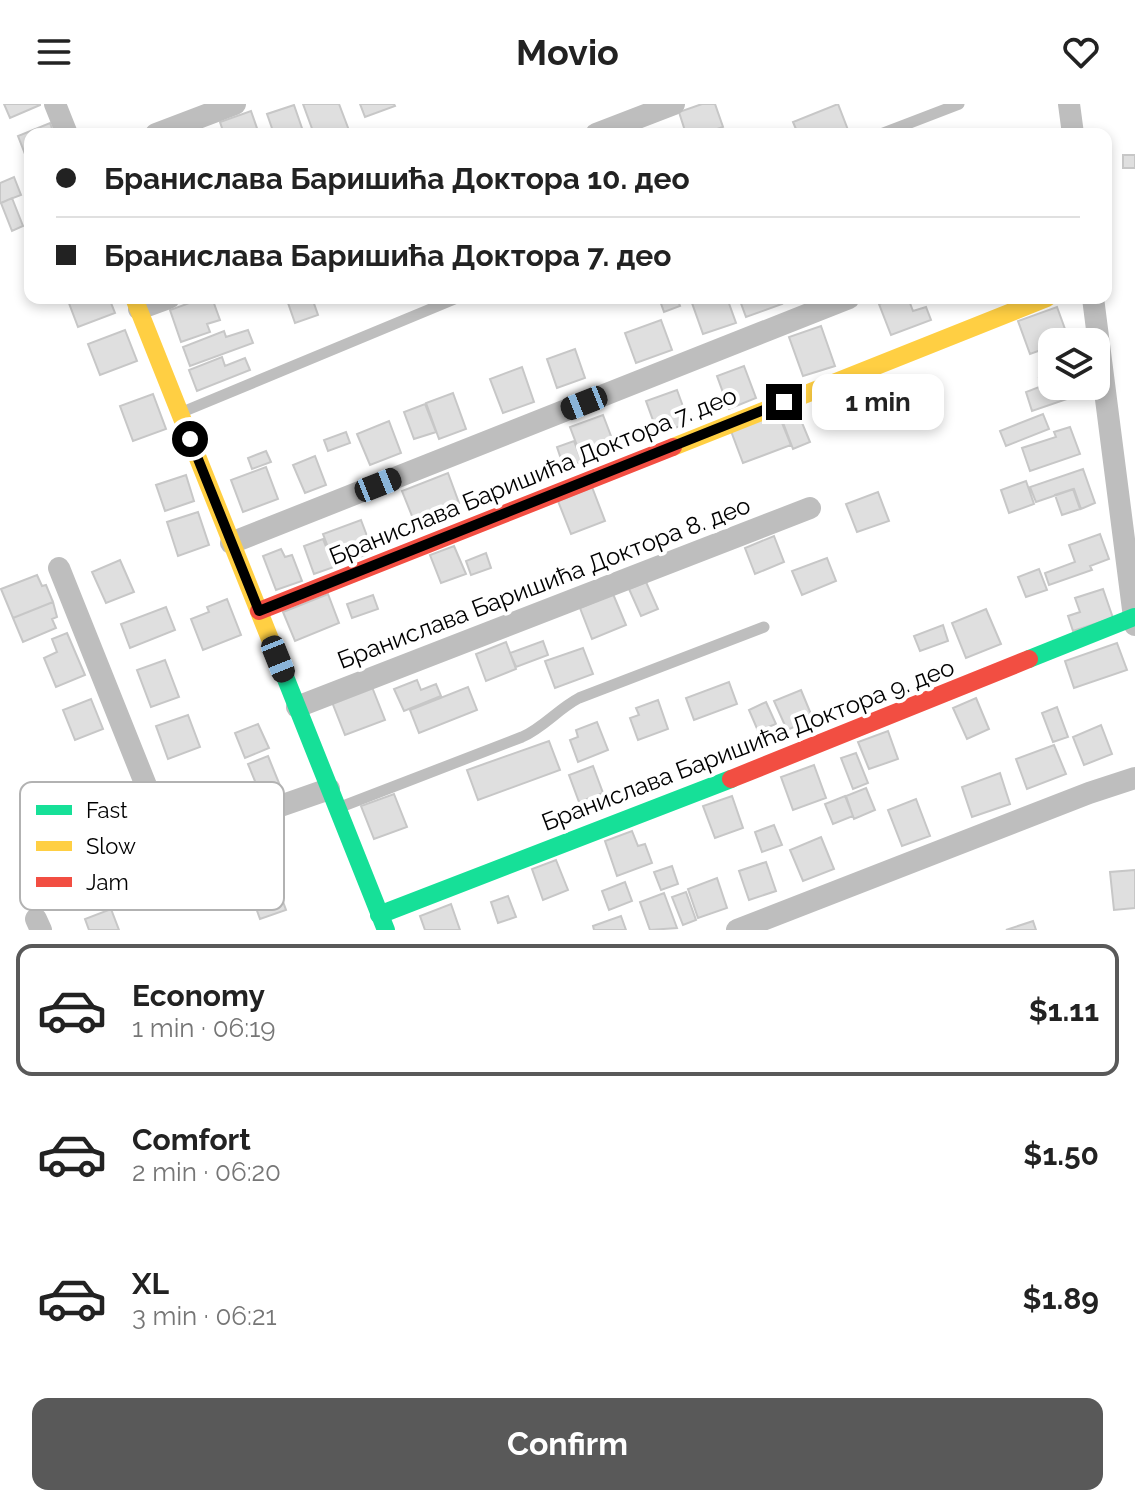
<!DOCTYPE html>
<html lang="en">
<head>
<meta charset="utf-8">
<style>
  body { margin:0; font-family:Raleway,sans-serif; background:#f2f2f2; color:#222; height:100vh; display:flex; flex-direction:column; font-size:30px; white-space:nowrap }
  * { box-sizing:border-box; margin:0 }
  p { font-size:26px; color:#767676 }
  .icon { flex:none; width:44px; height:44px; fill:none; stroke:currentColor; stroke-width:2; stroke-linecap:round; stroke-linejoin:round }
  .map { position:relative; height:826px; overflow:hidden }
  .side { display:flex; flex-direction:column; background:#fff; flex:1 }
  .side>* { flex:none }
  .guide { position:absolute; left:24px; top:24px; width:1088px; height:176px; border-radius:16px; box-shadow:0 4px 12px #0003; display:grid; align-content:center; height:176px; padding:0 32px; background:#fff }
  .fabs { position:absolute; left:1038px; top:224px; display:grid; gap:16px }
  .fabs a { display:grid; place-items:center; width:72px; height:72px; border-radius:16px; background:#fff; box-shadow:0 4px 12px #0003; font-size:40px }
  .end { position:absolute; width:36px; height:36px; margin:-18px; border:10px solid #000; background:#fff; box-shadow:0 0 0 4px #fff }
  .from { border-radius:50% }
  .bubble { position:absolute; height:56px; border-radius:16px; background:#fff; box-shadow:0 4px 12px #0003; font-size:26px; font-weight:700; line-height:56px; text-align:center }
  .car { position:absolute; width:24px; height:48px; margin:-24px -12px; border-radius:10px; box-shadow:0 0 6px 2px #0007; background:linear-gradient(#222 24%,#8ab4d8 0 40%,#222 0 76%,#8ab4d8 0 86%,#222 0) }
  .guide b { display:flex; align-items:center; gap:28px; height:76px; font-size:30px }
  .guide b+b { border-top:2px solid #e0e0e0 }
  .guide i { width:20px; height:20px; background:#222 }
  ul { padding:14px 0 0; list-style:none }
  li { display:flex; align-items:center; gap:24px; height:132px; margin:0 16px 12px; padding:0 16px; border:4px solid transparent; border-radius:16px }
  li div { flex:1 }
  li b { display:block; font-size:30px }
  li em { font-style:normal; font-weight:700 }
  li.on { border-color:#595959 }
  li>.icon { width:72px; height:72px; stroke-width:1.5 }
  .primary-button { display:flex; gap:16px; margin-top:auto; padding:16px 32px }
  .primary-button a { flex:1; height:92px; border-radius:16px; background:#595959; color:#fff; font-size:32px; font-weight:700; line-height:92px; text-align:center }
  header { display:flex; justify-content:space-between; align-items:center; height:104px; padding:0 32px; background:#fff; font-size:36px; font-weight:700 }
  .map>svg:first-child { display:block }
  .building { fill:#dfdfdf; stroke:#c7c7c7; stroke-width:2 }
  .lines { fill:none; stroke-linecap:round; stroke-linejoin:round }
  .lane { stroke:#bebebe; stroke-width:11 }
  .street { stroke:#bebebe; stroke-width:22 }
  .fast { stroke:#16e098; stroke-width:18 }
  .slow { stroke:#ffcf43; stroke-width:18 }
  .jam { stroke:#f24e42; stroke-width:18 }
  .route { stroke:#000; stroke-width:10 }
  .labels { text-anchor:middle; stroke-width:8; stroke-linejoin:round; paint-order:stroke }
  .street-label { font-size:24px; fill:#000; stroke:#fff }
  .key { fill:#fff; stroke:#b2b2b2; stroke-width:2 }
  .key-label { font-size:22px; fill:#000 }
</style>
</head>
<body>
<header><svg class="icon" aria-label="menu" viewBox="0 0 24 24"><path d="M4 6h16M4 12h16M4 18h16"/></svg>Movio<svg class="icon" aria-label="heart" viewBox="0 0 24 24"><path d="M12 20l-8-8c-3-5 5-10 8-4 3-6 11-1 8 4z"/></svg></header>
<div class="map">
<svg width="1135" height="826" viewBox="0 0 1135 826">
  <rect width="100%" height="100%" fill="#fff"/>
  <path class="building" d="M4,0H40V1L10,14Z
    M303,0H339L350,29L314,30Z
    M360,0H394L395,2L365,13Z
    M702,0H715L723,23L703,30H686L679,8Z
    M838,0L848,26L838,30H798L793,18Z
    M294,1L304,30H274L267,10Z
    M251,7L259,30H224L220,18Z
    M50,19L54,30H30V63L18,32Z
    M1123,51H1135V64H1123Z
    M14,73L21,91L0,99V79Z
    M12,94L23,122L12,127L1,99Z
    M67,194H109L115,209L78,223Z
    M203,194H212L220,216L207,220L210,228L181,238L170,206Z
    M292,194H312L318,211L295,219L287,196Z
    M659,194H677L680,202L664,208Z
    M706,194H727L736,219L703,230L692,199Z
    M739,194H779L782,200L746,213Z
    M895,194H908L913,207L926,203L931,216L891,231L879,200Z
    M1057,203L1069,236L1052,238V242L1030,250L1018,217Z
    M661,216L672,246L636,259L625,229Z
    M821,222L835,262L803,272L789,233Z
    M125,226L137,257L100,271L88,240Z
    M248,226L253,239L190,262L183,243L224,227L226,233Z
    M575,245L585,274L557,284L547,255Z
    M222,253L225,262L245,254L250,266L197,287L189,266Z
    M744,262L756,294L729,305L717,272Z
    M522,263L534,298L503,309L490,275Z
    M1052,269V282H1069L1073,293L1032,307L1026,288L1042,282L1039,274Z
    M878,271L889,301L852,314L841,284Z
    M677,286L689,319L658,330L646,297Z
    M453,289L466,325L439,335L426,299Z
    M153,290L166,325L133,337L120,302Z
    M425,300L436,328L414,335L404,308Z
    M795,302L810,338L793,345L779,308Z
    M778,309L791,341L743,359L731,327Z
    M1043,310L1049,325L1006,342L1000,327Z
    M603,311L614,340L581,352L570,323Z
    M389,317L401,349L370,361L357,330Z
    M1070,323L1080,350L1030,367L1022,344L1056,333L1054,328Z
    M346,328L350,339L328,347L324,336Z
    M574,337L582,358L564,364L557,343Z
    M266,347L271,358L252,365L248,354Z
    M315,352L326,381L305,389L293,361Z
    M266,363L278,395L243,408L231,376Z
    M1083,365L1095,399L1081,405L1074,385L1036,398L1030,383Z
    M448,369L459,399L414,417L402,387Z
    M186,371L194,397L165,407L156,381Z
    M1026,377L1034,400L1009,409L1001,386Z
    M592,383L605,417L571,430L558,397Z
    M1073,385L1080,405L1062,411L1055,391Z
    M878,388L889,417L857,428L846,400Z
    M198,408L209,441L178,452L167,418Z
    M361,416L373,448L335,462L323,430Z
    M1100,430L1109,455L1090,462L1092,466L1049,481L1045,469L1075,458L1069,441Z
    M774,432L784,458L755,470L745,444Z
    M323,435L334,463L314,470L304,442Z
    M454,442L466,470L441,479L430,451Z
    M281,445L285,453L292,451L302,477L276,486L263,452Z
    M486,449L491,464L471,471L466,457Z
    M827,454L836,477L802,491L792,467Z
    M120,456L134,488L106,499L92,468Z
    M1039,465L1047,486L1026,493L1018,473Z
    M37,471L42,482L46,481L53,498L13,514L1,485Z
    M646,478L658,505L641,512L629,485Z
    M1103,485L1113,514L1073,527L1068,512L1080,508L1075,494Z
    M328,490L339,519L295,537L283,508Z
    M613,490L626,521L592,535L580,504Z
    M373,491L378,505L352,514L347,500Z
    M227,495L241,531L203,546L191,515L209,508L207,503Z
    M53,498L57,513L52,515L56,524L23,538L13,514Z
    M166,503L175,526L130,544L121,520Z
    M986,505L1001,540L966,554L952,519Z
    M943,521L948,537L920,547L914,532Z
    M67,529L85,571L56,583L44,554L57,548L52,535Z
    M543,537L548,551L516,563L510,549Z
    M506,538L516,565L486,577L476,550Z
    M1117,539L1127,566L1074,584L1065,557Z
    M583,544L593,570L555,584L545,557Z
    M165,556L179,593L151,603L137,566Z
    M417,576L421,586L436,580L441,592L404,607L394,585Z
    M729,578L737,600L694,616L686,594Z
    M372,583L385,616L345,631L332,598Z
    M468,583L477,606L419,629L410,606Z
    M801,586L813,615L787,626L774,597Z
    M976,594L989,625L967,635L953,604Z
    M91,595L103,625L75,636L63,606Z
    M658,596L668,625L638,636L630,614L639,611L636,604Z
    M766,598L776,620L758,627L749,606Z
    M1057,603L1068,633L1053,638L1042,609Z
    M188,611L200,643L168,655L156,622Z
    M597,618L608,646L578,658L570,636L578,633L576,626Z
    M258,620L269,644L245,654L235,629Z
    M1101,621L1112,650L1084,661L1073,633Z
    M888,627L898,655L869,665L858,638Z
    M549,637L560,666L478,696L467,666Z
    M1054,641L1066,670L1027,685L1016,655Z
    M856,649L868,679L853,685L841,654Z
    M268,652L281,684L261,692L248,660Z
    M814,661L826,694L793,706L781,673Z
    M593,662L603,689L579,698L569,671Z
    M1000,669L1010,700L972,713L962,683Z
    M866,684L875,706L854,715L846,692Z
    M394,690L407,723L374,735L361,702Z
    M732,692L743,724L715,734L703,702Z
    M845,692L853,712L833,720L825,700Z
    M916,695L930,732L902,742L888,706Z
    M774,721L782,741L762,748L755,728Z
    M632,727L638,742L645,740L652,759L617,772L605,737Z
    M821,733L834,765L803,777L790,746Z
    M556,756L568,786L543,796L532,765Z
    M766,758L776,787L749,796L739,767Z
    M269,759L286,806L260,815L243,768Z
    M672,762L678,780L661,786L654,768Z
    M1135,766V804L1114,806L1110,768Z
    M717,774L727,804L698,814L688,785Z
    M625,778L632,797L609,806L602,787Z
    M686,788L696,816L683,821L672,793Z
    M664,789L677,824L650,826L640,798Z
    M508,792L516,813L498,819L491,798Z
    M451,800L460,826H425L420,812Z
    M111,805L119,826H89L85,815Z
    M621,812L626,826H594L593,822Z
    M1033,817L1036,826H1006Z"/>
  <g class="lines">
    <path class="lane" d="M881,30L959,0
      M180,309L457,194
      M338,704L522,633C543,624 558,605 579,594L764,523"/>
    <path class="street" d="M55,0L67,30
      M1069,0L1073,30
      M156,30L235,0
      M596,30L674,0
      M1093,194L1135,521
      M139,205L169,194
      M231,439L849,194
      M59,464L159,714C173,729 186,732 206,728L329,685
      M297,603L810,404
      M36,815L41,826
      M737,826L1089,689L1135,674"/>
    <path class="fast" d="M274,545L386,826
      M1029,555L1134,513
      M379,811L731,675"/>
    <path class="slow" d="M134,194L274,545
      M673,343L1047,194"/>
    <path class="jam" d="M259,507L673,343
      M731,675L1029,555"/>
  </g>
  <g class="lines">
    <path class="route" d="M190,335L259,507L784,298"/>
  </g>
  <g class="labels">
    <g class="street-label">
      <text transform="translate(533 372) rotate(-22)" y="8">Бранислава Баришића Доктора 7. део</text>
      <text transform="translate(544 479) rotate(-21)" y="8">Бранислава Баришића Доктора 8. део</text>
      <text transform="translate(748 641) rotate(-21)" y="8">Бранислава Баришића Доктора 9. део</text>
    </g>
  </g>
  <rect x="20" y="678" width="264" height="128" rx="12" class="key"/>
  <rect x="36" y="701" width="36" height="10" fill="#16e098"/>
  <rect x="36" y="737" width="36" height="10" fill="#ffcf43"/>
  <rect x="36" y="773" width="36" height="10" fill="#f24e42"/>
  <g class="key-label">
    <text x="86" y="714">Fast</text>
    <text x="86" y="750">Slow</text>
    <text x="86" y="786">Jam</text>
  </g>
</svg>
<div class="fabs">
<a><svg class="icon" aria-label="layers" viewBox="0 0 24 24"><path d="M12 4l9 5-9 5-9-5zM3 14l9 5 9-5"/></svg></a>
</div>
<i class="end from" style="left:190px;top:335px"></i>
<i class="end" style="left:784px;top:298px"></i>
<div class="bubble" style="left:812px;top:270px;width:132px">1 min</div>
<i class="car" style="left:584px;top:299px;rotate:248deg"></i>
<i class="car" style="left:378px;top:381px;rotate:68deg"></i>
<i class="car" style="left:278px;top:555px;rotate:158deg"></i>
<div class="guide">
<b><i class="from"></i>Бранислава Баришића Доктора 10. део</b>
<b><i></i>Бранислава Баришића Доктора 7. део</b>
</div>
</div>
<section class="side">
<ul>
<li class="on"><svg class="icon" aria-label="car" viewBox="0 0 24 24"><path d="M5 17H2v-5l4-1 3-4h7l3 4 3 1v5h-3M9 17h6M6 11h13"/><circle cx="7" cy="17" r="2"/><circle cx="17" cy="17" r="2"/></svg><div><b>Economy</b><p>1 min · 06:19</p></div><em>$1.11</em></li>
<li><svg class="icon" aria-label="car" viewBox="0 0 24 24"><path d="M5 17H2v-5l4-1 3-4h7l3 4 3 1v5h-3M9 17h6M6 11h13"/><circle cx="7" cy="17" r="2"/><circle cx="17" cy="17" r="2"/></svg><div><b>Comfort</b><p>2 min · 06:20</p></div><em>$1.50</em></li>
<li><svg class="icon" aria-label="car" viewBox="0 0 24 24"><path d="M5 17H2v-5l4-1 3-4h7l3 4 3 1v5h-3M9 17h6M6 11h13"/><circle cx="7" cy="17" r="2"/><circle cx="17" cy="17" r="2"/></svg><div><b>XL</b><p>3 min · 06:21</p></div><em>$1.89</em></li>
</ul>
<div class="primary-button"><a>Confirm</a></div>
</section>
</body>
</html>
